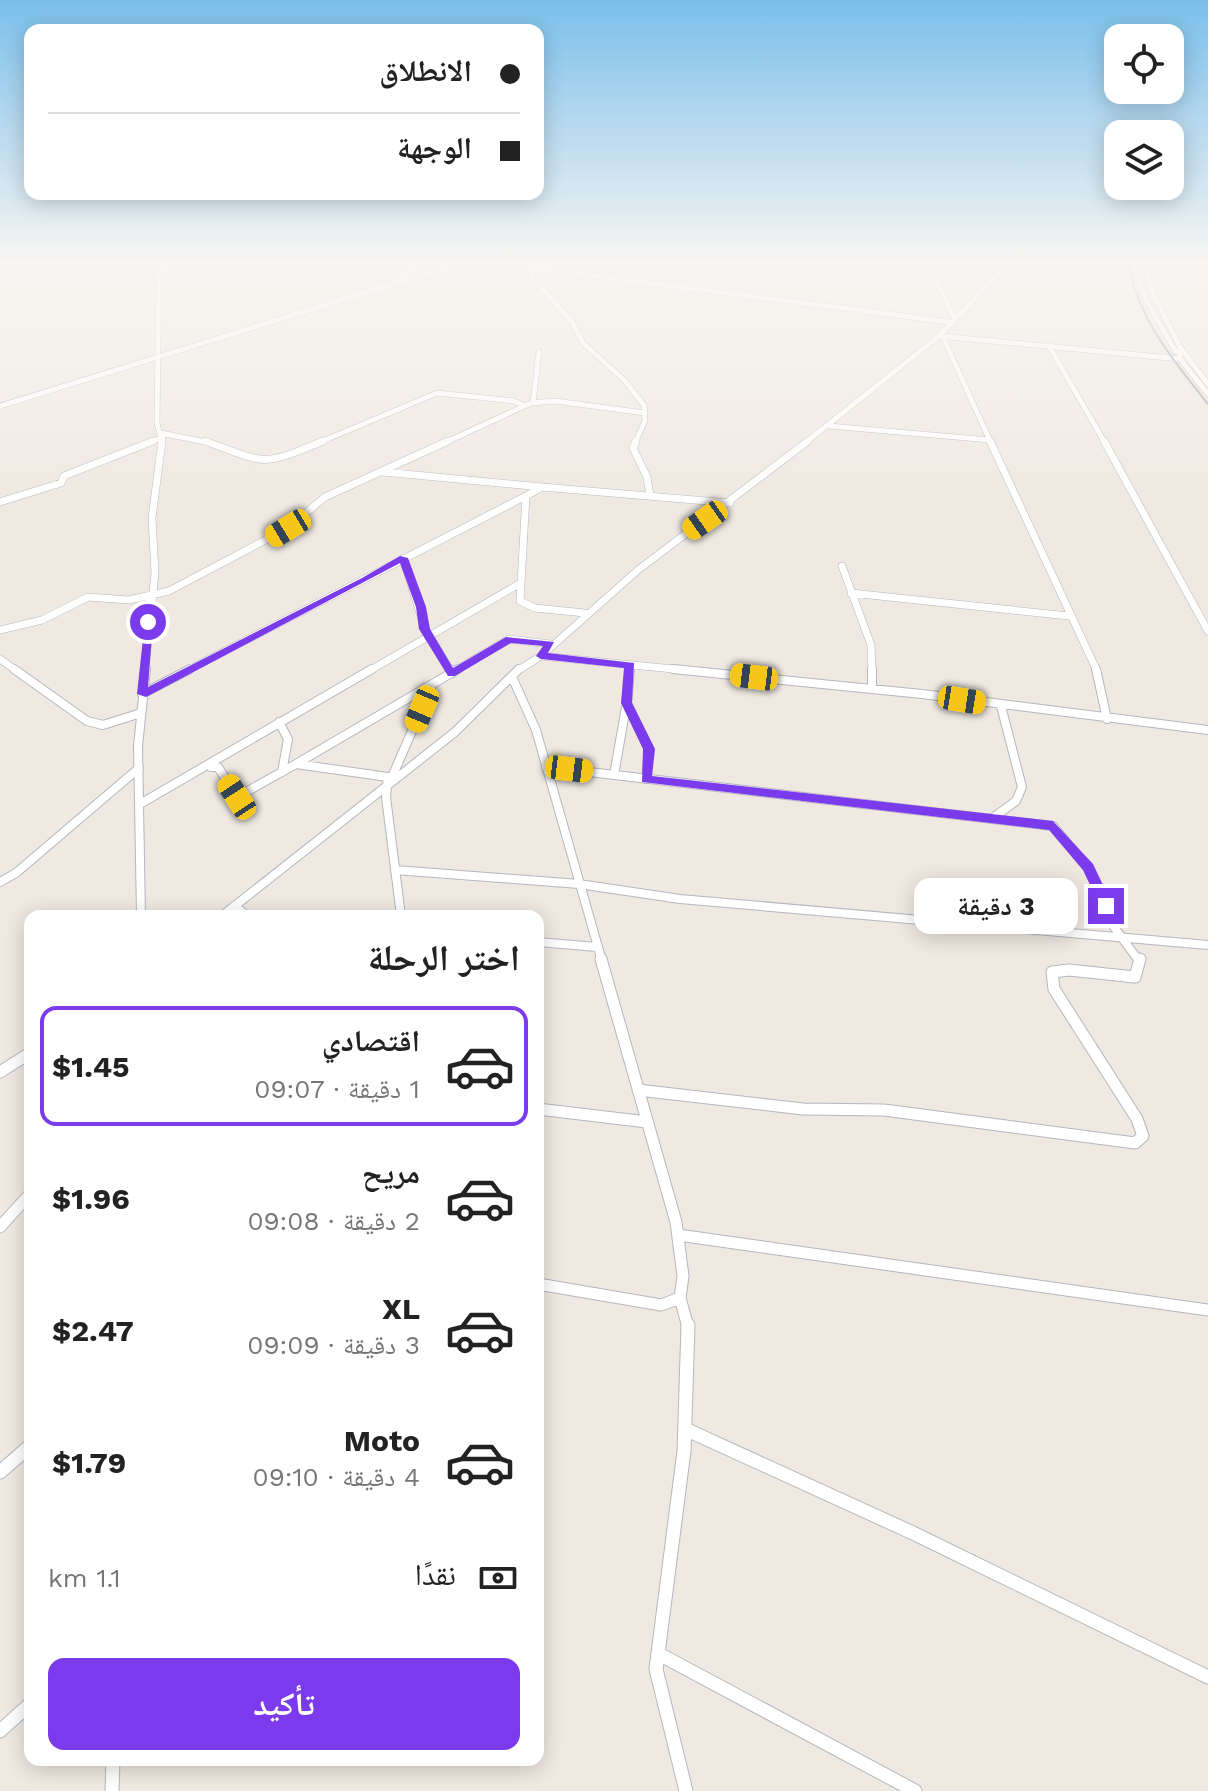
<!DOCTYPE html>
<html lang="ar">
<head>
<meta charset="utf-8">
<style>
  body { margin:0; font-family:"Work Sans","Noto Naskh Arabic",sans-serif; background:#f6f6f6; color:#222; direction:rtl; height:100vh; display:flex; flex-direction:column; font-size:30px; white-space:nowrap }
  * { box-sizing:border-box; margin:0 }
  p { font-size:26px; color:#767676 }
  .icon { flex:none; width:44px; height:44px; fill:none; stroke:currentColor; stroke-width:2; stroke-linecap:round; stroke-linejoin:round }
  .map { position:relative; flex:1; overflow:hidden; direction:ltr }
  .side { position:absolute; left:24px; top:910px; width:520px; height:856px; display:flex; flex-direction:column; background:#fff; border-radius:16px; box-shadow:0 4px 20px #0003; direction:rtl }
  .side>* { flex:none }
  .hud { position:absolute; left:24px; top:24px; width:520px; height:176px; border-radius:16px; box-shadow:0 4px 20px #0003; direction:rtl; display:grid; align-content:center; height:176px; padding:0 24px; background:#fff }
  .buttons { position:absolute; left:1104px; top:24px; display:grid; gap:16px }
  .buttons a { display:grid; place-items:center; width:80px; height:80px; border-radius:16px; background:#fff; box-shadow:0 4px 20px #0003; font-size:40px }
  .end { position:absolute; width:36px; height:36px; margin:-18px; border:10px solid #7c3aed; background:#fff; box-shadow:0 0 0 4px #fff }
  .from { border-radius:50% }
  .bubble { position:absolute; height:56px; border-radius:16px; background:#fff; box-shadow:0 4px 20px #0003; font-size:26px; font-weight:700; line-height:56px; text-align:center; direction:rtl }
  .car { position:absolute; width:24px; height:48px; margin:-24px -12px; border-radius:10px; box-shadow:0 0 6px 2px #0007; background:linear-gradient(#f5c518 24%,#345 0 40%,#f5c518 0 76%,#345 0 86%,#f5c518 0) }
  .hud b { display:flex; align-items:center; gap:28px; height:76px; font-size:30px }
  .hud b+b { border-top:2px solid #e0e0e0 }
  .hud i { width:20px; height:20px; background:#222 }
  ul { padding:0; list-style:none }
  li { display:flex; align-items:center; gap:24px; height:120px; margin:0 16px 12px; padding:0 8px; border:4px solid transparent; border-radius:16px }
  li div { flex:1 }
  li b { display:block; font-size:30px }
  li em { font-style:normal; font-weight:700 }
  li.selected { border-color:#7c3aed }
  li>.icon { width:72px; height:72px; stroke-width:1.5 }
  h2 { padding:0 24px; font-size:36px; line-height:96px }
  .pay { display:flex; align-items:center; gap:20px; height:88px; padding:0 24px; font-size:30px }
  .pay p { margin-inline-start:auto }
  .primary-button { display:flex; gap:16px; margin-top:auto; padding:16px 24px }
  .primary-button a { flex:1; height:92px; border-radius:16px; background:#7c3aed; color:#fff; font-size:32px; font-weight:700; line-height:92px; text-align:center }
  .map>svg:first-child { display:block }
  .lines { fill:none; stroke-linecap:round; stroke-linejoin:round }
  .minor-far4-casing { stroke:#b4b7c1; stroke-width:6 }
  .minor-far3-casing { stroke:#b4b7c1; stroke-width:8 }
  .minor-far2-casing { stroke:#b4b7c1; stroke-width:10 }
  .minor-far1-casing { stroke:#b4b7c1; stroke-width:13 }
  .minor-casing { stroke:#b4b7c1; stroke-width:15 }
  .minor-far4 { stroke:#fff; stroke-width:5 }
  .minor-far3 { stroke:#fff; stroke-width:7 }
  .minor-far2 { stroke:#fff; stroke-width:8 }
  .minor-far1 { stroke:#fff; stroke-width:11 }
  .minor { stroke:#fff; stroke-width:13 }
  .rail { stroke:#a3a6b8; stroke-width:2 }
  .route { fill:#7c3aed }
</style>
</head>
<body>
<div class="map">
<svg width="1208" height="1791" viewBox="0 0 1208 1791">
  <rect width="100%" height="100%" fill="#efe9e1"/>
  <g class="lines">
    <defs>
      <path id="minor-far4" d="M479,261L950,322
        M528,261L532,277L572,322L583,343L624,380L644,405L645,421L635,443
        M926,261L954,317
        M1135,261L1144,297L1176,352
        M396,283L473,261
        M939,336L1180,359V347L1150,287L1146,261
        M943,337L991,443
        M1049,346L1105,443
        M1180,347L1208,384
        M1180,359L1208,394
        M533,403L539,352
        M0,406L393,284L422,261
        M829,426L990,440
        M161,433L210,443
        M148,443L163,437
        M162,443L157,423L159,273L166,261
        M318,443L437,393L514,401L525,406
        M444,443L531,403L555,401L645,413
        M805,443L939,336L1000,272L1003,261"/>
      <path id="minor-far3" d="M205,441C267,464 261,467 323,441
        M636,441L633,448L647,477L650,496
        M990,441L1097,671
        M1104,441L1208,631
        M383,472L542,487
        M0,502L61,483L64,476L153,441
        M403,558L425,629L451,671
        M842,566L871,645L872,671
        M851,593L1069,616
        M585,613L535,608L520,601L526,496L542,487L730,503
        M0,630L42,620L88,597L129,600L169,591L288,528L325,497L448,441
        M541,656L694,671
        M0,659L17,671
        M145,671L155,573L152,518L162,441
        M186,671L526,496
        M369,671L519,584
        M454,671L509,639L550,644
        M517,671L541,656L638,570L808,441
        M630,671V665"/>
      <path id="minor-far2" d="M14,669L87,721L103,725L141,713
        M450,669L452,673
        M630,669L627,703L649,749L646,779
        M673,669L922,694L1208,730
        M872,669V689
        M1096,669L1107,719
        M512,677L536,730L602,961
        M142,694L190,669
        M279,722L288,739L282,772
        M296,764L458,669
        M211,767H218L237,797L296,764L388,777L386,797L401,916
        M546,767L1053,826L1088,868L1114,927L1139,961
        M614,775L626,707
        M392,777L432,685
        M140,804L372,669
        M994,817L1016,801L1022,787L1001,706
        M395,870L579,884L680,899L1208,945
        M0,882L16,873L139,768
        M234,906L248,916
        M141,916L138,746L146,669
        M222,916L455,732L519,669
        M538,942L597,947"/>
      <path id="minor-far1" d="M601,959L676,1222L683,1276L680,1298L688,1327
        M0,1072L30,1053
        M638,1090L803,1109L884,1110L1135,1143L1143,1136L1137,1119L1054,989L1052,972L1069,970L1135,977L1140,959
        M538,1109L647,1122
        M0,1227L30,1194
        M678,1235L1208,1310
        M538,1284L661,1305L680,1298"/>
      <path id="minor" d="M685,1429L913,1533L1208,1677
        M0,1472L30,1446
        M659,1654L915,1791
        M0,1731L30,1704
        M112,1791L113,1760
        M686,1791L656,1669L684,1451L688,1325"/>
    </defs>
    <use href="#minor-far4" class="minor-far4-casing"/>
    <use href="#minor-far3" class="minor-far3-casing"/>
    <use href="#minor-far2" class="minor-far2-casing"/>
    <use href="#minor-far1" class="minor-far1-casing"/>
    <use href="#minor" class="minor-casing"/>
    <use href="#minor-far4" class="minor-far4"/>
    <use href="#minor-far3" class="minor-far3"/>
    <use href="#minor-far2" class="minor-far2"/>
    <use href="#minor-far1" class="minor-far1"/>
    <use href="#minor" class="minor"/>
    <path class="rail" d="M1128,261C1137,318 1173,360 1208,404"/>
  </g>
  <linearGradient id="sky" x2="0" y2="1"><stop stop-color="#7abfeb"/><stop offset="0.51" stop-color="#f8f5f2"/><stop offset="1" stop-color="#f8f5f2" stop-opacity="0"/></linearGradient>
  <rect width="1208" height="512" fill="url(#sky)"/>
  <path class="route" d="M400,556L408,558L426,607L430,629L453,668L506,637L554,642L548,653L634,663L632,703L655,749L652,776L1053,821L1093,864L1113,906L1102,910L1083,870L1049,830L642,782L643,749L621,703L624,668L541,659L536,656L543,646L511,643L455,676H448L419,629L416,607L400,563L146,697L137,694L145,620L153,622L148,687L362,578Z"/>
</svg>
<div class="buttons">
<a><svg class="icon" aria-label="locate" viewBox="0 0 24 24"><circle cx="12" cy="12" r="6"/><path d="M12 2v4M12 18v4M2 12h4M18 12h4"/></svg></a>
<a><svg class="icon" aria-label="layers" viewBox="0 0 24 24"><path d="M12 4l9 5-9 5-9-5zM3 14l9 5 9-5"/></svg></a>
</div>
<i class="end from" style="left:148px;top:622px"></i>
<i class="end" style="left:1106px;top:906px"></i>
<div class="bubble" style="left:914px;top:878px;width:164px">3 دقيقة</div>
<i class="car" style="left:705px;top:520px;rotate:235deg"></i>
<i class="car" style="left:288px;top:528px;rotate:239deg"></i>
<i class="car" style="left:754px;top:677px;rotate:277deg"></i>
<i class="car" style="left:962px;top:700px;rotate:99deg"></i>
<i class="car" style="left:422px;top:709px;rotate:203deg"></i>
<i class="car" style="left:569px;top:769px;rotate:97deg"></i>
<i class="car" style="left:237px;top:797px;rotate:327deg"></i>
<div class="hud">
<b><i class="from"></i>الانطلاق</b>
<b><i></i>الوجهة</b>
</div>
<section class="side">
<h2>اختر الرحلة</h2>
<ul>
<li class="selected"><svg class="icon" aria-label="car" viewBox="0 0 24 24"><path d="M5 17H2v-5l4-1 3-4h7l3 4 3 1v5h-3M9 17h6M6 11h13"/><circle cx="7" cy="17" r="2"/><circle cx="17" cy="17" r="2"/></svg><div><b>اقتصادي</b><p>1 دقيقة · 09:07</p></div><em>$1.45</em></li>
<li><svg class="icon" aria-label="car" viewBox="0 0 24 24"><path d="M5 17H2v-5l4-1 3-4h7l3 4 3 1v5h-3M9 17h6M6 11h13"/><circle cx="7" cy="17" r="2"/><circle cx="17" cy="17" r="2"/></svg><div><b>مريح</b><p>2 دقيقة · 09:08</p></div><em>$1.96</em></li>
<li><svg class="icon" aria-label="car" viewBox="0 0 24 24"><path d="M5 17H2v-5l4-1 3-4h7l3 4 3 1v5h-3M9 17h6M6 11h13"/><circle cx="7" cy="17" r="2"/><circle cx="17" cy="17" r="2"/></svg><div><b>XL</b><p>3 دقيقة · 09:09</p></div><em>$2.47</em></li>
<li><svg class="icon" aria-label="car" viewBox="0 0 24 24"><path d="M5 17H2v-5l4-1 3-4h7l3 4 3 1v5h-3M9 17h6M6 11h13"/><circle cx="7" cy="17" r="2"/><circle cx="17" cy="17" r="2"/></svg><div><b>Moto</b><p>4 دقيقة · 09:10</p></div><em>$1.79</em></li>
</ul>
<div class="pay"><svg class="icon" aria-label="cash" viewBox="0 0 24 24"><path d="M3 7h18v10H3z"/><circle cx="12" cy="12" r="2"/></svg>نقدًا<p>1.1 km</p></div>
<div class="primary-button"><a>تأكيد</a></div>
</section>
</div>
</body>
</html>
